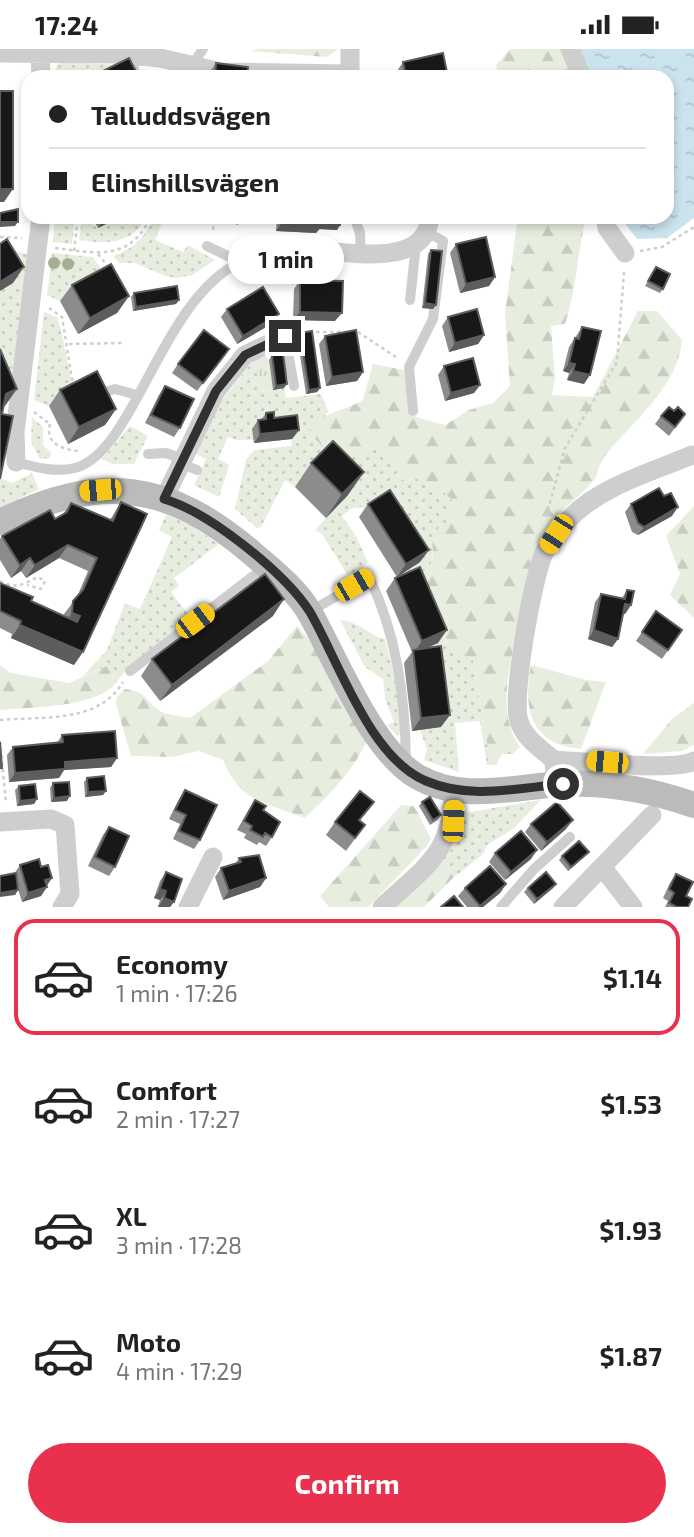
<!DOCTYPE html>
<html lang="en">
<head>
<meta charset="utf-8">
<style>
  body { margin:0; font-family:"Exo 2",sans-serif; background:#f2f2f2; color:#222; height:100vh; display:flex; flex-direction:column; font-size:26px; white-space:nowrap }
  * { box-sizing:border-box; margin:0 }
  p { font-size:23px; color:#767676 }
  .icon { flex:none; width:38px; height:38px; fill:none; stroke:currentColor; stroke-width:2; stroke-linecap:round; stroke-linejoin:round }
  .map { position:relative; height:858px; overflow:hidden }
  .panel { display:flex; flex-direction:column; background:#fff; flex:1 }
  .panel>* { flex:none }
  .guide { position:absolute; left:21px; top:21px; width:653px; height:154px; border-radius:21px; box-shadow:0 4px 10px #0003; display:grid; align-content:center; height:154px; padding:0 28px; background:#fff }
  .end { position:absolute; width:32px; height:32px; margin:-16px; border:9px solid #313131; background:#fff; box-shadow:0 0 0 4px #fff }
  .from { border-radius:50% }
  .bubble { position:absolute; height:49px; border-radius:24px; background:#fff; box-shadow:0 4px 10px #0003; font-size:23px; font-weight:700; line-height:49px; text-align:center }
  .car { position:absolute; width:21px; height:42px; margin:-21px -10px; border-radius:9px; box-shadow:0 0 5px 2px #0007; background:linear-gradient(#f5c518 24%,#345 0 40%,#f5c518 0 76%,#345 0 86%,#f5c518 0) }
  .guide b { display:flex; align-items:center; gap:24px; height:66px; font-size:26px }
  .guide b+b { border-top:2px solid #e0e0e0 }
  .guide i { width:18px; height:18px; background:#222 }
  ul { padding:12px 0 0; list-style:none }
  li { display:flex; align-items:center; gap:21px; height:116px; margin:0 14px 10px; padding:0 14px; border:4px solid transparent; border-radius:21px }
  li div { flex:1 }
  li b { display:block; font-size:26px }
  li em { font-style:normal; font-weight:700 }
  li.selected { border-color:#e9314d }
  li>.icon { width:63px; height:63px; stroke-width:1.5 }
  .action { display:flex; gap:14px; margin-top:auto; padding:14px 28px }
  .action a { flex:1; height:80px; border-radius:42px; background:#e9314d; color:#fff; font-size:28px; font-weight:700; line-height:80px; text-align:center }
  .status { display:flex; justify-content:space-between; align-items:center; height:49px; padding:0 35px; background:#fff; direction:ltr }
  .status svg { height:19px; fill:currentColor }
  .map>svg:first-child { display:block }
  .grass { fill:url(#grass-dots) }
  .forest { fill:url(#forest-firs) }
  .park { fill:url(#park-tufts) }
  .water { fill:url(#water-ripples) }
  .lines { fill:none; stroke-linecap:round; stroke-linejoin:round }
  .path { stroke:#cecece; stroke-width:2.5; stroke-dasharray:3.5 3.5; stroke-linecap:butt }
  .lane { stroke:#cecece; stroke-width:10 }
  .street { stroke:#cecece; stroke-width:19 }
  .secondary { stroke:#bbb; stroke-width:26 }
  .tree { fill:#a3af94 }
  .wall { fill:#8c8c8c }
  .shaded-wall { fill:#5d5d5d }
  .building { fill:#181818; stroke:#5d5d5d; stroke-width:2 }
  .route { stroke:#313131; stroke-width:9 }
</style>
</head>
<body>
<div class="status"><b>17:24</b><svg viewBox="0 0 49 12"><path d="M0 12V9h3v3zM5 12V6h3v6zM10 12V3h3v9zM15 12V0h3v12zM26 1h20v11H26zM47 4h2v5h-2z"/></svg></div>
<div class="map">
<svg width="694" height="858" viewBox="0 0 694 858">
  <defs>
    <pattern id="grass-dots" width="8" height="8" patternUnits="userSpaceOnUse" patternTransform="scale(1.75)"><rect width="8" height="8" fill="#e8eedf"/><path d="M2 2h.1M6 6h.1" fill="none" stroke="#c7cdc0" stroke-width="1.8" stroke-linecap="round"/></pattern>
    <pattern id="forest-firs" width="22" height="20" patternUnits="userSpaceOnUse" patternTransform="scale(1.75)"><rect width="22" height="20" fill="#e8eedf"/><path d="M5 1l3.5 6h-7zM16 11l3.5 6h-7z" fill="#c7cdc0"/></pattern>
    <pattern id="park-tufts" width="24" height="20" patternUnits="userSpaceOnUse" patternTransform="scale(1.75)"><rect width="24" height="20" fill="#e8eedf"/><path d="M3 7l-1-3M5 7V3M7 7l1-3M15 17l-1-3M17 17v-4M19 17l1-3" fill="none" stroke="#c7cdc0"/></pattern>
    <pattern id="water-ripples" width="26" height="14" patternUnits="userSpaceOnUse" patternTransform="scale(1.75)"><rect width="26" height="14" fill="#cbe3ed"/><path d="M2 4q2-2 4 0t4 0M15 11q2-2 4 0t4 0" fill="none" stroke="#afc3cc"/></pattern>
  </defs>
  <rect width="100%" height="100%" fill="#fff"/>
  <path class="grass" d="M58,13L124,16L112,28H53Z
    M141,20L191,27V28H143Z
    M55,168H75L72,195L53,193Z
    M120,168H146C132,196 106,195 79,191L82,169L98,179Z
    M154,168H164L155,191L183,203L188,196L215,211L192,226L177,229L165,227L135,214H119L113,207C135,199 144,189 154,168Z
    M4,198L30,206L13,345H0V242Z
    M52,204L93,208L100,218V231L60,252L47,246Z
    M44,263L57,268C66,293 66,319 76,344L49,357L34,351Z
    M253,312L263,343L284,339L286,349L321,345L329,364L325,365L347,410L378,397L390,408L401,430C424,426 435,436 452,451L449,471L432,485L434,557L446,593L473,611L491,716H487L480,672L455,674L459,723L424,711L427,700L420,681L410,606L438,594L395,531L420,513L362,458L353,459L342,467L356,487L368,513L357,524L347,525L322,485L315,481L326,469L316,416L295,438L285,431L261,478L257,479L235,460L246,411L254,401L291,397L292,390L237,391L228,388L218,410L229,416L219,448L194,436L206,410L192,403L211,365Z
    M32,368L43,378V396L51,404L50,409L40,410L31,393Z
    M130,377L148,387L134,415H112L102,410Z
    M32,424L39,440L0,459V429L12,434Z
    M166,466L189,475L219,495L174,529L179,537L171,543L192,570L126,620L116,634L107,617L83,627L107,601L125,554L140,560L172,488L159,481Z
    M340,571C363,574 369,587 385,590L397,638L401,685L397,687L387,676L394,673L385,650L383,630L365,618Z
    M541,751L513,780L487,796L484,804L459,825L452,826L444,819V808L456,790L463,764Z"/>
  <path class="forest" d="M258,0H338L327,8L251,2Z
    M510,0H561L576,28H499L496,16Z
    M518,168H586C577,206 577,238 565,275L551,277L555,328L552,346L593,348L638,262H657L682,291C678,338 632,373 604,408C598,415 599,425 593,432C581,447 563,458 552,473C527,507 522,561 513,601C506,634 500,669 520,698L513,705H502L496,716H491L473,611L446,593L434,557L418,528L433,512L432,485L449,471L452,451C435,436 424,426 401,431L390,408L378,397L347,410L326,400L309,384C321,362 343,363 363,351L373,315L404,321L409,362L416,368L445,376L469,361L493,354L510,337L505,264Z
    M694,457V569L670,546L680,525L666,487Z
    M297,577L312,594L368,690C353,722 330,745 305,769C264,753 241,754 223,711L199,702L172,708L131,707L116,655V649L125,640C149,642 147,656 162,663C170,666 181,667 190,669L268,612Z
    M0,616L11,624L69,634L107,617L116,634C95,659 31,658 0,661Z
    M531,616L586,631L606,633L581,700C529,696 523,658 531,616Z
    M694,654V696L682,702L643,705L672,670Z
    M401,756L413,757C421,767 424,779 431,789L427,797L368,858H329L320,847Z
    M444,808V819L457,825L424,858H390Z"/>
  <path class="park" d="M265,306L269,311L273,341L263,343L253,312Z"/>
  <path class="water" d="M574,0H694V169L667,189L637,190L620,168H667V28H593Z"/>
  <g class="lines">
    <path class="path" d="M213,181L215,168
      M0,188L22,189
      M55,199C97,204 129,213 151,168
      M74,202L78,168
      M640,202L662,198L694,178
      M98,205L109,219
      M49,259L62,268L72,330L77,336
      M302,283H358L399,310
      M69,295L124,294
      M34,363L50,375
      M50,375C45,395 62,400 78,402
      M546,468L565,399L617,313L624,223
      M0,532C18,541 22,535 38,528L45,532L41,540L27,536
      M0,671C43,667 98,675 123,633
      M0,692L6,754"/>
    <path class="lane" d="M131,6L136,28
      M196,10L203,0
      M354,168L360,184L361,205
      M207,197L240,213
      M410,251L416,196
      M285,287L294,337
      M98,345L115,340L137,346
      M413,362L409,318L433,270L443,192L427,183
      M148,405L166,404L182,410
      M16,413C34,418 56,424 75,419C135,403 160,252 240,213
      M180,414L197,421
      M311,562L369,528C397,586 405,648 406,713
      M130,622L266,517
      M501,858L534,820L570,788"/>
    <path class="street" d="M350,0V28
      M570,0L582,28
      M0,4L118,5L160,9L221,23L349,25
      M40,5L41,28
      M605,168L607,179L625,204
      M240,213C257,207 274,200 293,200C330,198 425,226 430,168
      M16,413L15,383L41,168
      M164,450L216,342L245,306L285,287
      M554,711C582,712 675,723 694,712
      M555,736L554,711C541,700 524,689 519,672C511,648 533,528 544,504C550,491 560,479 570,469C601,437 652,423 692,406
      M0,773L51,770L65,776L70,845L62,858
      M603,819L633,858
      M188,858L213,808
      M382,858C427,816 451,806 454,741
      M563,858L652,766"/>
    <path class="secondary" d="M0,473C100,424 168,432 253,505C274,523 297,541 311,566C336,611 373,703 418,728C464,754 515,737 564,735C609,733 651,741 694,756"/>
  </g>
  <g class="tree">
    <circle cx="54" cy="214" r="6"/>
    <circle cx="68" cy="215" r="6"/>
  </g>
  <path class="wall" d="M403,13L448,28H398L397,22Z
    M216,14L247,28H206Z
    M92,168H120L98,179Z
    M230,168H247L237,176Z
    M277,168H340V176L337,181L320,180L316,184L276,182Z
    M456,195L495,228L489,237L460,244L450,204Z
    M431,201L436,256L433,260L422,259L428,205Z
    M656,218L663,240L660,244L645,237Z
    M300,231L335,272L293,271L294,240Z
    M72,236L129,247L117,264L78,285L60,252Z
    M134,244L179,251L176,255L133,262L131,248Z
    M227,260L273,274L237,295L221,268Z
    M448,268L484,286L478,295L449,303L442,277Z
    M582,278L584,335L567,331L569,324L563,322L569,298Z
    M300,284L320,339L317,343L306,345L297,288Z
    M325,287L363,323L357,332L326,337L319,295Z
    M229,300L197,342L172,324L178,315Z
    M272,306L284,339L273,341L269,311Z
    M444,317L480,336L474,344L445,352L438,326Z
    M165,337L180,379L174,388L145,374L159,346Z
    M60,341L116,360L105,376L68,395L49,357Z
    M674,362L685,365L669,387L655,375L661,367Z
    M266,364L299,381L292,390L254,394L252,380L258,371H261Z
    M311,414L348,446L326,469L295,438Z
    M664,447L672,467L638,486L632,483L625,463L631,455Z
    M121,453L74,616L11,589L12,585L0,579V534L31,552L64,567V565L77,548L88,522L59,509L26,529L21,522L11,529L0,511V490L2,487L55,470L63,465L71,454L110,471Z
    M368,455L420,513L397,528L359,468Z
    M395,529L438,594L426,599L441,678L412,682L404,614L412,603L386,542Z
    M627,541L631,556L625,565L623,564L618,590L612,598L588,590L595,553L601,545L622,549Z
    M656,562L682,581L662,610L636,592Z
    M273,567L160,652L141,627L152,610Z
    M62,686L117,709L111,718L64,721L59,729L9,733L7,706L13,698L57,694Z
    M87,729L106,742L103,746L85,748L84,733Z
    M53,734L67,752L51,753L50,739Z
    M19,737L37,750L34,755L17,757L15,741Z
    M185,741L200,791L194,800L173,790L180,775L169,770L179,750Z
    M255,751L263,761L272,788L266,797L259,793L257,796L244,789L246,785L237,781L249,760Z
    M422,753L441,766L438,771L430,776L419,757Z
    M360,772L365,776L346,802L326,786L335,773Z
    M531,775L566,780L541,802L525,783Z
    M109,778L115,818L109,827L88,817L103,786Z
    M495,804L531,810L505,831L489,813Z
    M562,807H585L568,822L559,811Z
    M239,809L266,829L260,838L223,851L215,828L221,819L235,815Z
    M20,816L47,837L41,847L22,853L18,840L15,846L14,825Z
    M166,823L174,853L170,858H158L160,851L154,849L160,832Z
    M676,825L686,847L688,858H665L668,852L663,849L670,834Z
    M506,835L500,844L483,858H467L458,847L465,839Z
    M528,839H553L534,855L524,843Z"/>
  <path class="shaded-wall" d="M0,140H13L4,153H0Z
    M106,168H120L98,179Z
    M242,168H247L237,176Z
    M368,168H383L366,171Z
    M285,169L325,172L340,176L337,181L319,180L316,184L276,182Z
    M0,173H18L15,177L0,178Z
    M24,218L13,234L0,242V233Z
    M495,228L489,237L460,244L466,235Z
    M129,247L117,264L78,285L90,269Z
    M179,251L176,255L133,262L136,258Z
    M425,254L436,256L433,260L422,259Z
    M300,263L342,264L335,272L293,271Z
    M279,265L273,274L237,295L243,287Z
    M484,286L478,295L449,303L455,294Z
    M569,314L575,315L569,324L563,322Z
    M573,322L590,326L584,335L567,331Z
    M363,323L357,332L326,337L332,328Z
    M287,335L284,339L273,341L276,337Z
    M480,336L474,344L445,352L451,344Z
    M320,339L317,343L306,345L309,341Z
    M17,340L5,357L0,359L6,345Z
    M116,360L105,376L68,395L79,378Z
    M299,381L292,390L254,394L260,385Z
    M364,423L348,446L326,469L342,445Z
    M678,458L672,467L638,486L644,478Z
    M68,496L59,509L26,529L35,516Z
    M429,501L420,513L397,528L406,515Z
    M30,509L21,522L11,529L20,516Z
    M284,550L273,567L160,652L172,636Z
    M625,555L631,556L625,565L619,563Z
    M72,564L80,567L71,580L63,577Z
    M20,576L83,603L74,616L11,589Z
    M447,581L438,594L413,605L422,592Z
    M594,581L618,590L612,598L588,590Z
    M450,666L441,678L412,682L421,669Z
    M117,709L111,718L64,721L59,729L9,733L15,724L65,713Z
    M106,742L103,746L85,748L88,743Z
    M70,747L67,752L51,753L54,749Z
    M37,750L34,755L17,757L20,752Z
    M573,771L566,780L541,802L547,793Z
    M537,801L531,810L505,831L511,823Z
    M589,803L585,807L568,822L571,818Z
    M52,829L46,838L45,831Z
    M266,829L260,838L223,851L229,842Z
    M506,835L500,844L483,858H479Z
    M556,835L553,839L534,855L537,850Z
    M47,838L41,847L22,853L28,844Z
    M160,840L166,842L160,851L154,849Z
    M18,841L15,846L0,848V844Z
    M164,849L174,853L170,858H158Z"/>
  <path class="building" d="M443,4L448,28H406L403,13Z
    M129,9L139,28H91Z
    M216,14L248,18L247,28H215Z
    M0,42H13V140H0Z
    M18,160V173H0V164Z
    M285,168H326L325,172L285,169Z
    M326,168H340V176H323L325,172Z
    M486,188L495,228L466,235L456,195Z
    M7,190L24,218L0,233V195Z
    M431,201L442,202L436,256L425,254Z
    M111,215L129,247L90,269L72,236Z
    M656,218L670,225L663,240L648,232Z
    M300,231L343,232L342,264L300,263Z
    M177,237L179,251L136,258L134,244Z
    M263,238L279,265L243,287L227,260Z
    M477,260L484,286L455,294L448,268Z
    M582,278L601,282L590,326L573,322L575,315L569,314L575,289L579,290Z
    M204,281L229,300L203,334L178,315Z
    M356,281L363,323L332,328L325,287Z
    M312,282L320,339L309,341L300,284Z
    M0,300L17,340L6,345L2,365L13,367L0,430Z
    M283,304L287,335L276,337L272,306Z
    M473,309L480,336L451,344L444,317Z
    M97,322L116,360L79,378L60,341Z
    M165,337L194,350L180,379L151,366Z
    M669,358L674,362L678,358L685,365L675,378L661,367Z
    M274,363V369L297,366L299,381L260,385L258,371L266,370V364Z
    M333,392L364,423L342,445L311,414Z
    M659,439L664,447L671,444L678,458L644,478L638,474L631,455Z
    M390,441L429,501L406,515L368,455Z
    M121,453L147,465L83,603L20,576L21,572L0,562V534L33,548L31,552L77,573L80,567L72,564L73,552L83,541L97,509L68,496L35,516L30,509L20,516L2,487L50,461L55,470L67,463L71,454L113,472Z
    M420,518L447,581L422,592L395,529Z
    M265,525L284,550L172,636L152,610Z
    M627,541L634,542L631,556L625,555L618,590L594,581L601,545L625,550Z
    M656,562L682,581L668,601L642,583Z
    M441,597L450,666L421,669L413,601Z
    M115,682L117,709L65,713V720L15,724L13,698L63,693L62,686Z
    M0,693L2,719H0Z
    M104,727L106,742L88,743L87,729Z
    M69,733L70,747L54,749L53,734Z
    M35,735L37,750L20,752L19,737Z
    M185,741L217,756L200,791L179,782L186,766L175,761Z
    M360,742L374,753L359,771L365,776L355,789L335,773Z
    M430,748L441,766L433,771L422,753Z
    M255,751L266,757L263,761L280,773L272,788L265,784L263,788L250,781L252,777L244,772Z
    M557,753L573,771L547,793L531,775Z
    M109,778L129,787L115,818L95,808Z
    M521,782L537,801L511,823L495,804Z
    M579,792L589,803L571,818L562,807Z
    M259,806L266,829L229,842L221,819L241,813L239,809Z
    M39,810L41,818L48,816L52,829L45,831L47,838L28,844L20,816Z
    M490,817L506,835L480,857L465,839Z
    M166,823L182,830L174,853L164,849L166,842L160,840Z
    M546,823L556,835L537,850L528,839Z
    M16,824L18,841L0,844V827Z
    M676,825L693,833L686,847L692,850L688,858H677L669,854L674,844L669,840Z
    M454,847L463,858H441Z"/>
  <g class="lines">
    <path class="route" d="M285,287L245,306L216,342L164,450C209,463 285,524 310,563C339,613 370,709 426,732C470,751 517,739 563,735"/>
  </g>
</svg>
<i class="end from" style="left:563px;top:735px"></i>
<i class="end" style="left:285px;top:287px"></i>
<div class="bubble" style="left:228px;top:186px;width:116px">1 min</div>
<i class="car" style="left:100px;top:441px;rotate:265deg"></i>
<i class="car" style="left:556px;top:485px;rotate:213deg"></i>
<i class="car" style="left:354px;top:536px;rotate:60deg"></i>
<i class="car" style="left:195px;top:572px;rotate:53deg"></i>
<i class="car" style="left:607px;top:713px;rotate:275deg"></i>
<i class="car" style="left:453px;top:772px;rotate:3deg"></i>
<div class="guide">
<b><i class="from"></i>Talluddsvägen</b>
<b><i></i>Elinshillsvägen</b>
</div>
</div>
<section class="panel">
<ul>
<li class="selected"><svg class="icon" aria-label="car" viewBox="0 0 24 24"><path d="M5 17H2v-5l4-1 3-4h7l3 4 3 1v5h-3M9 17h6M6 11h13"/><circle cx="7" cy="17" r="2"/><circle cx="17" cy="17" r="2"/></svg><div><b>Economy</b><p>1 min · 17:26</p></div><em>$1.14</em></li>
<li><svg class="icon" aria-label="car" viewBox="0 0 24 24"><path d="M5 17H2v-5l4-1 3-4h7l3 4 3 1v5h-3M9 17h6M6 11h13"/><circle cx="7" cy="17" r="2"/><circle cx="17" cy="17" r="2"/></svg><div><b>Comfort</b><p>2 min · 17:27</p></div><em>$1.53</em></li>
<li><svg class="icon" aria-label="car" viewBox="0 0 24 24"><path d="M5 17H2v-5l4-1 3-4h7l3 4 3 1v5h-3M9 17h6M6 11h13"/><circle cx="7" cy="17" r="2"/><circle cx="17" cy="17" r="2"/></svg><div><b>XL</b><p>3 min · 17:28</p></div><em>$1.93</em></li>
<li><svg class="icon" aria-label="car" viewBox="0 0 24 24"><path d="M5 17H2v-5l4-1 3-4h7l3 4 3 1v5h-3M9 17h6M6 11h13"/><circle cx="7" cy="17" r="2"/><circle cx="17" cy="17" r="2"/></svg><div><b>Moto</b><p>4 min · 17:29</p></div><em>$1.87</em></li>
</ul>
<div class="action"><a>Confirm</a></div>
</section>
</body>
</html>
